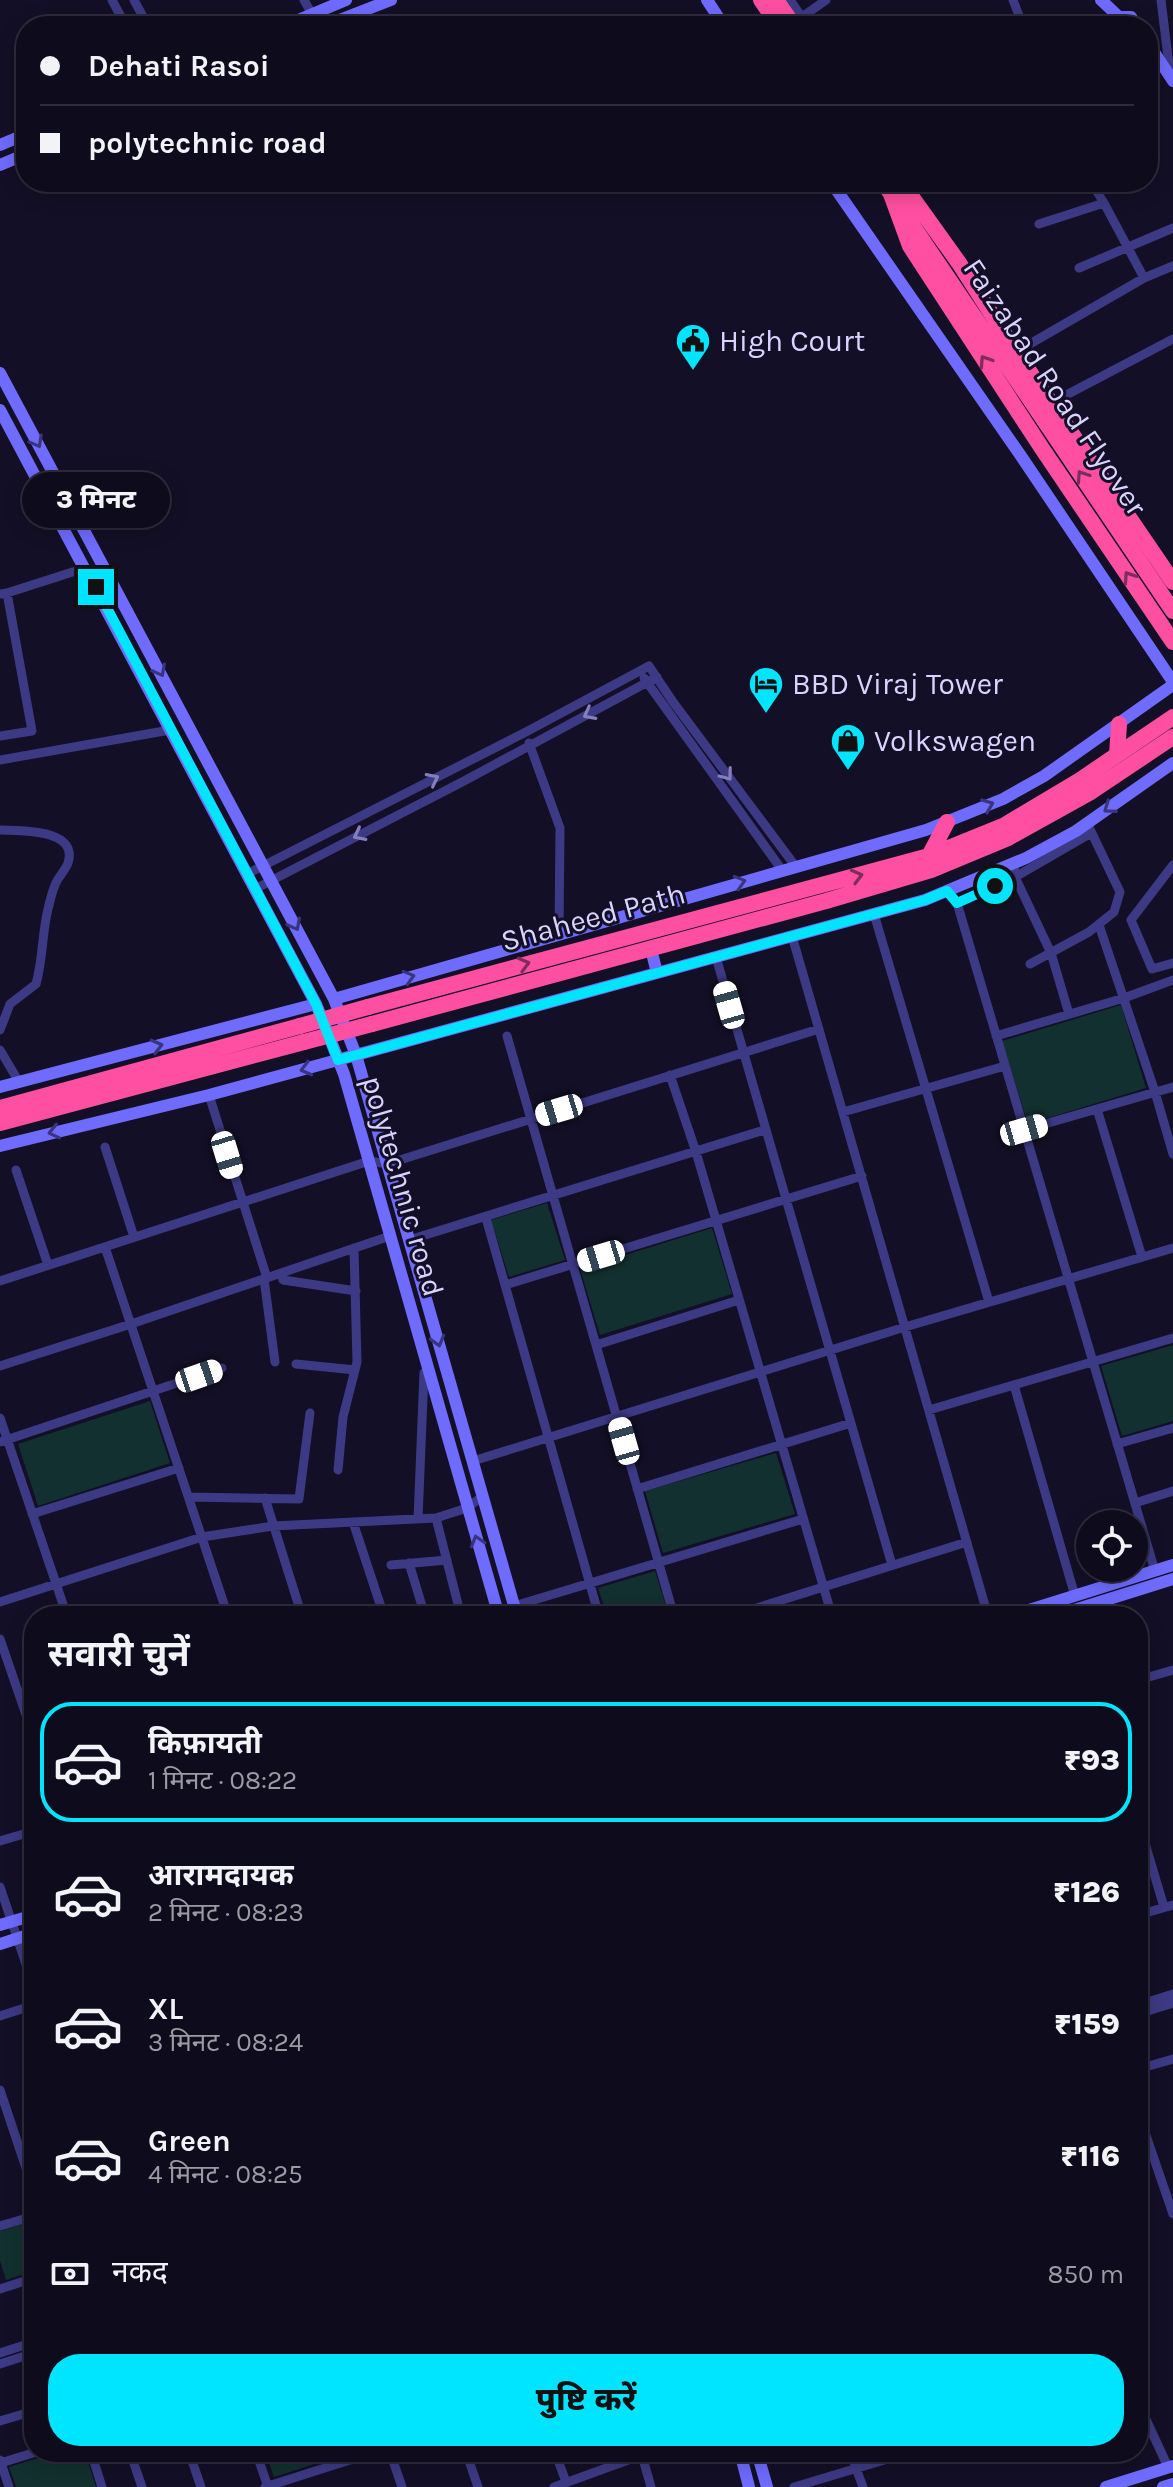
<!DOCTYPE html>
<html lang="hi">
<head>
<meta charset="utf-8">
<style>
  body { margin:0; font-family:Karla,"Noto Sans Devanagari",sans-serif; background:#171425; color:#f1f3f6; height:100vh; display:flex; flex-direction:column; font-size:30px; white-space:nowrap }
  * { box-sizing:border-box; margin:0 }
  p { font-size:26px; color:#9b9ba3 }
  .icon { flex:none; width:44px; height:44px; fill:none; stroke:currentColor; stroke-width:2; stroke-linecap:round; stroke-linejoin:round }
  .map { position:relative; flex:1; overflow:hidden }
  .sheet { position:absolute; left:24px; top:1606px; width:1124px; height:856px; display:flex; flex-direction:column; background:#0e0b1c; border-radius:32px; box-shadow:0 4px 20px #0003,0 0 0 2px #2e2b3b }
  .sheet>* { flex:none }
  .banner { position:absolute; left:16px; top:16px; width:1142px; height:176px; border-radius:32px; box-shadow:0 4px 20px #0003,0 0 0 2px #2e2b3b; display:grid; align-content:center; height:176px; padding:0 24px; background:#0e0b1c }
  .tools { position:absolute; left:1076px; top:1510px; display:grid; gap:16px }
  .tools a { display:grid; place-items:center; width:72px; height:72px; border-radius:50%; background:#0e0b1c; box-shadow:0 4px 20px #0003,0 0 0 2px #2e2b3b; font-size:40px }
  .end { position:absolute; width:36px; height:36px; margin:-18px; border:10px solid #00e5ff; background:#111; box-shadow:0 0 0 4px #111 }
  .from { border-radius:50% }
  .bubble { position:absolute; height:56px; border-radius:28px; background:#0e0b1c; box-shadow:0 4px 20px #0003,0 0 0 2px #2e2b3b; font-size:26px; font-weight:800; line-height:56px; text-align:center }
  .car { position:absolute; width:24px; height:48px; margin:-24px -12px; border-radius:10px; box-shadow:0 0 6px 2px #0007; background:linear-gradient(#fff 24%,#345 0 40%,#fff 0 76%,#345 0 86%,#fff 0) }
  .banner b { display:flex; align-items:center; gap:28px; height:76px; font-size:30px }
  .banner b+b { border-top:2px solid #2e2b3b }
  .banner i { width:20px; height:20px; background:#f1f3f6 }
  ul { padding:0; list-style:none }
  li { display:flex; align-items:center; gap:24px; height:120px; margin:0 16px 12px; padding:0 8px; border:4px solid transparent; border-radius:32px }
  li div { flex:1 }
  li b { display:block; font-size:30px }
  li em { font-style:normal; font-weight:800 }
  li.on { border-color:#00e5ff }
  li>.icon { width:72px; height:72px; stroke-width:1.5 }
  h2 { padding:0 24px; font-size:36px; line-height:96px }
  .pay { display:flex; align-items:center; gap:20px; height:88px; padding:0 24px; font-size:30px }
  .pay p { margin-inline-start:auto }
  .primary-button { display:flex; gap:16px; margin-top:auto; padding:16px 24px }
  .primary-button a { flex:1; height:92px; border-radius:32px; background:#00e5ff; color:#111; font-size:32px; font-weight:800; line-height:92px; text-align:center }
  .map>svg:first-child { display:block }
  .green { fill:#12302f }
  .lines { fill:none; stroke-linecap:round; stroke-linejoin:round }
  .street { stroke:#3d3a85; stroke-width:9 }
  .secondary { stroke:#6f6bff; stroke-width:12 }
  .highway { stroke:#ff4fa3; stroke-width:16 }
  .highway-bridge { stroke:#ff4fa3; stroke-width:16 }
  .oneway { stroke:#7d2c5e }
  .oneway2 { stroke:#38347d }
  .oneway3 { stroke:#837fbc }
  .route { stroke:#00e5ff; stroke-width:10 }
  .labels { text-anchor:middle; stroke-width:6; stroke-linejoin:round; paint-order:stroke }
  .poi-label { font-size:30px; fill:#d9d4ff; stroke:#130f26; text-anchor:start }
  .street-label { font-size:30px; fill:#d9d4ff; stroke:#130f26 }
</style>
</head>
<body>
<div class="map">
<svg width="1173" height="2487" viewBox="0 0 1173 2487">
  <rect width="100%" height="100%" fill="#130f26"/>
  <path class="green" d="M1121,1005L1146,1088L1028,1124L1002,1041Z
    M547,1203L565,1260L509,1277L491,1220Z
    M712,1228L732,1294L600,1335L580,1269Z
    M1173,1345V1421L1122,1436L1101,1366Z
    M150,1401L170,1463L38,1506L18,1444Z
    M776,1453L795,1514L663,1553L645,1491Z
    M655,1571L669,1616H607L598,1588Z
    M34,2221V2271L6,2280L0,2261V2231Z
    M57,2452H85L96,2487H16L9,2467Z
    M265,2452H351L274,2477Z"/>
  <g class="lines">
    <path class="street" d="M112,0L126,26
      M134,0L148,26
      M304,0L312,14L313,26
      M790,0L808,26
      M1013,0L1023,26
      M1161,0L1170,74
      M792,24L826,0
      M1011,182L1012,186L1026,182
      M1091,182L1104,203L1144,278
      M1039,224L1104,203
      M1079,268L1173,228
      M1016,352L1144,278L1173,266
      M1051,403L1173,339
      M7,593L85,568
      M0,594L7,593L32,731L0,736
      M644,678L782,870
      M529,743L560,828L559,934
      M0,760L170,730
      M0,830C19,831 79,828 68,863C65,871 58,877 55,885C52,892 50,901 48,909C42,933 43,959 36,984L10,1004L0,1030
      M1014,863L1015,877L1051,953L1069,1014
      M1173,865L1131,920L1152,969L1173,963
      M247,874L524,733L649,666L673,702L796,867
      M255,889L464,781L657,677
      M947,891L957,903L1155,1571
      M957,903L1015,877L1091,833
      M874,914L989,1302
      M1099,925L1155,1092L1173,1154
      M792,936L988,1616
      M716,957L892,1565
      M1030,964L1089,932L1114,912L1120,892L1087,823
      M507,1036L674,1616
      M996,1036L1124,998L1173,980
      M0,1050L19,1082
      M670,1075L696,1152L832,1616
      M209,1095L267,1278
      M1097,1109L1142,1257
      M843,1112L1005,1066
      M1024,1130L1173,1087
      M105,1147L134,1237
      M16,1170L48,1265
      M486,1218L599,1616
      M409,1240L764,1130
      M105,1247L228,1616
      M281,1273L283,1280L356,1291
      M264,1279L275,1362
      M0,1281L369,1161L387,1164L819,1029
      M505,1285L862,1176
      M596,1345L739,1300
      M296,1364L355,1370
      M0,1366L131,1324L390,1236
      M1014,1385L1075,1596
      M929,1410L1173,1338
      M0,1418L67,1616
      M0,1442L222,1368
      M1117,1444L1173,1428
      M473,1461L905,1327L1173,1248
      M338,1470L343,1417L357,1362L354,1248
      M637,1489L851,1423
      M189,1497L299,1499L310,1413
      M265,1498L302,1616
      M1135,1503L1173,1491
      M32,1514L179,1468
      M436,1518L461,1616
      M418,1519L424,1373L430,1372
      M353,1522L384,1616
      M409,1563L425,1616
      M391,1565L447,1560
      M0,1602L202,1537L273,1526L436,1518L467,1508L483,1496
      M514,1606L803,1519
      M201,1616L225,1608
      M445,1616L460,1612
      M731,1616L967,1542
      M0,1639L34,1738
      M1138,1680L1173,1670
      M1138,1820L1164,1907
      M0,1841L34,1831
      M0,1887L34,1988
      M1138,1915L1173,1905
      M1138,2005L1173,1994
      M1138,2014L1173,2003
      M0,2016L34,2005
      M1138,2069L1173,2059
      M0,2090L34,2192
      M1138,2112L1173,2214
      M0,2226L34,2216
      M0,2289L34,2278
      M0,2353L34,2342
      M0,2364L34,2353
      M1138,2402L1168,2467
      M0,2421L34,2411
      M91,2452L102,2487
      M130,2452L142,2487
      M189,2452L201,2487
      M256,2452L268,2487
      M390,2452L402,2487
      M466,2452L478,2487
      M555,2452L566,2482
      M641,2452L651,2487
      M850,2452L863,2487
      M0,2460L9,2487
      M1,2463L36,2452
      M265,2487L375,2452
      M554,2487L642,2455
      M794,2487L911,2452"/>
    <path class="secondary" d="M707,0L724,26
      M1101,0L1119,17H1131L1136,26
      M284,26L346,0
      M324,26L391,0
      M1148,43L1173,81
      M0,145L26,134
      M0,165L26,154
      M831,182L1023,459L1173,682
      M0,373L334,999L356,1055L517,1616
      M0,410L316,1004L344,1074L499,1616
      M653,957L657,973
      M334,999L926,830L1003,799L1044,776L1173,685
      M0,1087L316,1004
      M0,1146L209,1095L925,900L1026,858L1076,831L1173,763
      M1010,1616L1173,1565
      M1055,1616L1173,1579
      M0,1925L34,1915
      M0,1944L34,1933
      M740,2452L749,2487
      M757,2452L767,2487
      M1106,2487L1173,2466
      M1163,2487L1173,2484"/>
    <path class="highway" d="M761,0L779,26
      M776,0L794,26
      M883,182L1173,611
      M901,182L959,263L1016,352L1173,582
      M891,194L910,246L1043,450L1173,642
      M1117,755L1119,724
      M929,856L947,822
      M368,1007L929,856L1003,826L1080,780L1173,717
      M372,1024L826,901L931,870L1008,838L1089,793L1173,737
      M0,1108L300,1026
      M0,1123L304,1042"/>
    <path class="highway-bridge" d="M300,1026L368,1007
      M304,1042L372,1024"/>
  </g>
  <defs><path id="oneway-chevron" d="M-2-3.5L2.5 0L-2 3.5" fill="none" stroke-width="1.6" stroke-linecap="round" stroke-linejoin="round" transform="scale(2)"/></defs>
  <g class="oneway">
    <use href="#oneway-chevron" transform="translate(985 361) rotate(-123)"/>
    <use href="#oneway-chevron" transform="translate(1082 476) rotate(-124)"/>
    <use href="#oneway-chevron" transform="translate(1129 577) rotate(-124)"/>
    <use href="#oneway-chevron" transform="translate(857 876) rotate(-15)"/>
    <use href="#oneway-chevron" transform="translate(524 964) rotate(-15)"/>
  </g>
  <g class="oneway2">
    <use href="#oneway-chevron" transform="translate(37 442) rotate(61)"/>
    <use href="#oneway-chevron" transform="translate(160 671) rotate(62)"/>
    <use href="#oneway-chevron" transform="translate(988 805) rotate(-22)"/>
    <use href="#oneway-chevron" transform="translate(1109 808) rotate(145)"/>
    <use href="#oneway-chevron" transform="translate(740 882) rotate(-16)"/>
    <use href="#oneway-chevron" transform="translate(295 925) rotate(62)"/>
    <use href="#oneway-chevron" transform="translate(409 977) rotate(-16)"/>
    <use href="#oneway-chevron" transform="translate(157 1046) rotate(-14)"/>
    <use href="#oneway-chevron" transform="translate(306 1069) rotate(165)"/>
    <use href="#oneway-chevron" transform="translate(54 1132) rotate(167)"/>
    <use href="#oneway-chevron" transform="translate(438 1341) rotate(74)"/>
    <use href="#oneway-chevron" transform="translate(477 1541) rotate(-107)"/>
  </g>
  <g class="oneway3">
    <use href="#oneway-chevron" transform="translate(589 714) rotate(152)"/>
    <use href="#oneway-chevron" transform="translate(727 775) rotate(53)"/>
    <use href="#oneway-chevron" transform="translate(433 779) rotate(-27)"/>
    <use href="#oneway-chevron" transform="translate(359 835) rotate(153)"/>
  </g>
  <g class="lines">
    <path class="route" d="M96,587L316,1004L338,1060L925,900L947,891L957,903L995,886"/>
  </g>
  <defs>
    <symbol id="civic-pin" viewBox="-11 -11 22 30"><path d="M0 17L-7.5 6A9.5 9.5 0 1 1 7.5 6Z" fill="#00e5ff" stroke="#130f26"/><path d="M-.6-6.5H3V-4.5H.6V-3L4-1V1h2V6H-6V1h2V-1L-.6-3ZM-1.2 2.5V6h2.4V2.5Z" fill="#111"/></symbol>
    <symbol id="hotel-pin" viewBox="-11 -11 22 30"><path d="M0 17L-7.5 6A9.5 9.5 0 1 1 7.5 6Z" fill="#00e5ff" stroke="#130f26"/><path d="M-6-4.5h1.5V1H6V5H4.5V3h-9V5H-6ZM-4 0a1.8 1.8 0 1 1 3.6 0ZM.5 0V-2.5h3Q6-2.5 6 0Z" fill="#111"/></symbol>
    <symbol id="shop-pin" viewBox="-11 -11 22 30"><path d="M0 17L-7.5 6A9.5 9.5 0 1 1 7.5 6Z" fill="#00e5ff" stroke="#130f26"/><path d="M-5-2.5h2.3a2.7 3.5 0 0 1 5.4 0H5L5.5 6h-11ZM-1.5-2.5h3a1.5 2.3 0 0 0-3 0Z" fill="#111"/></symbol>
  </defs>
  <g fill-rule="evenodd">
    <use href="#civic-pin" x="673" y="321" width="40" height="54"/>
    <use href="#hotel-pin" x="746" y="664" width="40" height="54"/>
    <use href="#shop-pin" x="828" y="721" width="40" height="54"/>
  </g>
  <g class="labels">
    <g class="poi-label">
      <text x="719" y="351">High Court</text>
      <text x="792" y="694">BBD Viraj Tower</text>
      <text x="874" y="751">Volkswagen</text>
    </g>
    <g class="street-label">
      <text transform="translate(1055 387) rotate(56)" y="10">Faizabad Road Flyover</text>
      <text transform="translate(593 917) rotate(-15)" y="10">Shaheed Path</text>
      <text transform="translate(403 1186) rotate(74)" y="10">polytechnic road</text>
    </g>
  </g>
</svg>
<div class="tools">
<a><svg class="icon" aria-label="locate" viewBox="0 0 24 24"><circle cx="12" cy="12" r="6"/><path d="M12 2v4M12 18v4M2 12h4M18 12h4"/></svg></a>
</div>
<i class="end from" style="left:995px;top:886px"></i>
<i class="end" style="left:96px;top:587px"></i>
<div class="bubble" style="left:22px;top:472px;width:148px">3 मिनट</div>
<i class="car" style="left:729px;top:1005px;rotate:344deg"></i>
<i class="car" style="left:559px;top:1110px;rotate:253deg"></i>
<i class="car" style="left:1024px;top:1130px;rotate:74deg"></i>
<i class="car" style="left:227px;top:1155px;rotate:163deg"></i>
<i class="car" style="left:601px;top:1256px;rotate:253deg"></i>
<i class="car" style="left:199px;top:1376px;rotate:71deg"></i>
<i class="car" style="left:624px;top:1441px;rotate:344deg"></i>
<div class="banner">
<b><i class="from"></i>Dehati Rasoi</b>
<b><i></i>polytechnic road</b>
</div>
<section class="sheet">
<h2>सवारी चुनें</h2>
<ul>
<li class="on"><svg class="icon" aria-label="car" viewBox="0 0 24 24"><path d="M5 17H2v-5l4-1 3-4h7l3 4 3 1v5h-3M9 17h6M6 11h13"/><circle cx="7" cy="17" r="2"/><circle cx="17" cy="17" r="2"/></svg><div><b>किफ़ायती</b><p>1 मिनट · 08:22</p></div><em>₹93</em></li>
<li><svg class="icon" aria-label="car" viewBox="0 0 24 24"><path d="M5 17H2v-5l4-1 3-4h7l3 4 3 1v5h-3M9 17h6M6 11h13"/><circle cx="7" cy="17" r="2"/><circle cx="17" cy="17" r="2"/></svg><div><b>आरामदायक</b><p>2 मिनट · 08:23</p></div><em>₹126</em></li>
<li><svg class="icon" aria-label="car" viewBox="0 0 24 24"><path d="M5 17H2v-5l4-1 3-4h7l3 4 3 1v5h-3M9 17h6M6 11h13"/><circle cx="7" cy="17" r="2"/><circle cx="17" cy="17" r="2"/></svg><div><b>XL</b><p>3 मिनट · 08:24</p></div><em>₹159</em></li>
<li><svg class="icon" aria-label="car" viewBox="0 0 24 24"><path d="M5 17H2v-5l4-1 3-4h7l3 4 3 1v5h-3M9 17h6M6 11h13"/><circle cx="7" cy="17" r="2"/><circle cx="17" cy="17" r="2"/></svg><div><b>Green</b><p>4 मिनट · 08:25</p></div><em>₹116</em></li>
</ul>
<div class="pay"><svg class="icon" aria-label="cash" viewBox="0 0 24 24"><path d="M3 7h18v10H3z"/><circle cx="12" cy="12" r="2"/></svg>नकद<p>850 m</p></div>
<div class="primary-button"><a>पुष्टि करें</a></div>
</section>
</div>
</body>
</html>
